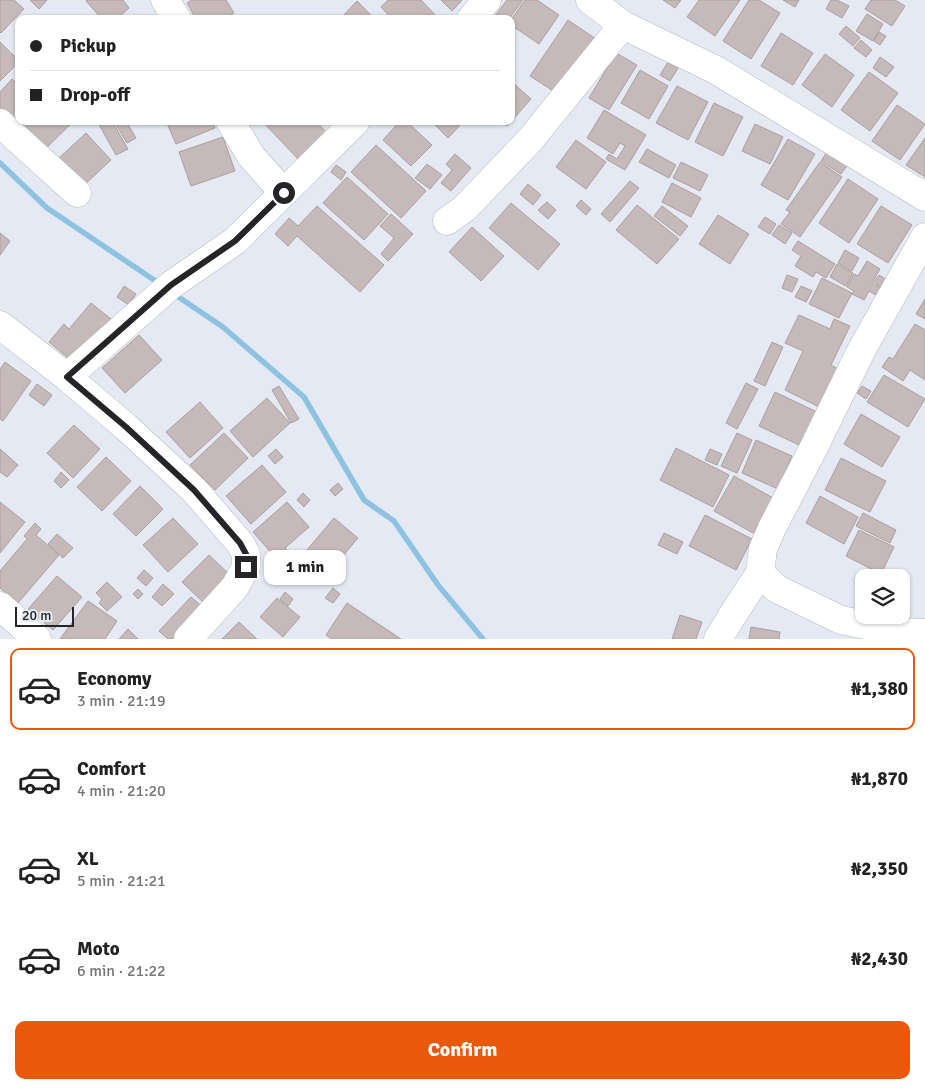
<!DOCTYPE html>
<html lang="en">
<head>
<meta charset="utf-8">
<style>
  body { margin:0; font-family:Signika,sans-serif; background:#f2f2f2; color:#222; height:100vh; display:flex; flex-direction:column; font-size:19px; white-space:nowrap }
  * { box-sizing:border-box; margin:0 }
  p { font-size:16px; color:#767676 }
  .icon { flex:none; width:28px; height:28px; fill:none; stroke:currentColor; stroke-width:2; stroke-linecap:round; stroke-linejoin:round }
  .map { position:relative; height:639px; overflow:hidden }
  .panel { display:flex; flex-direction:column; background:#fff; flex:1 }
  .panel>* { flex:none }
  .guide { position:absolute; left:15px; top:15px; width:500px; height:110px; border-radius:10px; box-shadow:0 1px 4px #0004; display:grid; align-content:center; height:110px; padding:0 15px; background:#fff }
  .buttons { position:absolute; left:855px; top:569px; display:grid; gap:10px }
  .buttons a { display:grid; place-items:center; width:55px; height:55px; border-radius:10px; background:#fff; box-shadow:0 1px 4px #0004; font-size:25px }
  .scale { position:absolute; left:15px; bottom:12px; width:59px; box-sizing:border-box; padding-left:5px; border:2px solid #242529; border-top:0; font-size:14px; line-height:18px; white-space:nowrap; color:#242529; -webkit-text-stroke:4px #e5e9f3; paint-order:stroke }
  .end { position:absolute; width:22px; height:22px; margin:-11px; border:6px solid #242529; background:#fff; box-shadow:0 0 0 2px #fff }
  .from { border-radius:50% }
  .bubble { position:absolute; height:35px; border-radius:10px; background:#fff; box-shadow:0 1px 4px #0004; font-size:16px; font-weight:800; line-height:35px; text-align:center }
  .guide b { display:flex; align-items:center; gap:18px; height:48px; font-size:19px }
  .guide b+b { border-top:1px solid #e0e0e0 }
  .guide i { width:12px; height:12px; background:#222 }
  ul { padding:9px 0 0; list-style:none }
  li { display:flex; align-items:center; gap:15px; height:82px; margin:0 10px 8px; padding:0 5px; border:2px solid transparent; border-radius:10px }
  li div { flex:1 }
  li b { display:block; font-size:19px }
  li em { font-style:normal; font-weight:800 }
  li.current { border-color:#ea580c }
  li>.icon { width:45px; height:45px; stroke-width:1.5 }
  .cta { display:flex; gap:10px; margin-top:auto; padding:10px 15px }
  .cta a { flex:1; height:58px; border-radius:10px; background:#ea580c; color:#fff; font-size:20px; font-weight:800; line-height:58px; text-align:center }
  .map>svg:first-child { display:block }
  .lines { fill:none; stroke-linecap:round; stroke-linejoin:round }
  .stream { stroke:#8dc2e0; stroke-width:5.5 }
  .building { fill:#c6b9b9; stroke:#ab9f9e }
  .minor-casing { stroke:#b5b9c3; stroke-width:29 }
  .minor { stroke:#fff; stroke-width:28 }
  .route { stroke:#242529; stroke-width:6 }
</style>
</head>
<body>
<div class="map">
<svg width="925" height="639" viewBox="0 0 925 639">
  <rect width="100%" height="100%" fill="#e5e9f3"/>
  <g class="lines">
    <path class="stream" d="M0,163L47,208L160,284
      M174,294L223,327L304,397L364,500L394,521L438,585L483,639"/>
  </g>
  <path class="building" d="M0,0H14L24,9L1,33L0,32Z
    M30,0H47L39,9Z
    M88,0H123L129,8L117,19H102L86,1Z
    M192,0H226L234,13L225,19H196L187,3Z
    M388,0H421L439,19H392L381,7Z
    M441,0H462L452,11Z
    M507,0H523L509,19H498L495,16Z
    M525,0H537L559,15L539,44L511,25V20Z
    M663,0H681L675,8Z
    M699,0H740L715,36L687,17Z
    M749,0H759L780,13L751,59L723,41Z
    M783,0H799L795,7Z
    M831,0H837L849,6L842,18L826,9Z
    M871,0H895L905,6L892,26L865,9Z
    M357,1L375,19H340Z
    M867,14L883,24L873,41L856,31Z
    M568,20L596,39L558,94L530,76Z
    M846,26L860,38L853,46L839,34Z
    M879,32L886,36L880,45L874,41Z
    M781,33L813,53L793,85L761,66Z
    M861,40L872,50L866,57L854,48Z
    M0,42L19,61V62L0,81Z
    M616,53L637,65L609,110L589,98Z
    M825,54L854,75L832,107L802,85Z
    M880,57L894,67L886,77L873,68Z
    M668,62L678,68L670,81L660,75Z
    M640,70L668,86L649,119L621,103Z
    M869,72L898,93L870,131L841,110Z
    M12,79L19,86V121L14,126L0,112V92Z
    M511,81L531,99L507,126L501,121H511Z
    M677,86L708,102L688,140L656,123Z
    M714,103L743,117L723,156L695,142Z
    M897,105L925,124L900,160L872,141Z
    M604,110L646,135L625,170L606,159L609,154L617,159L625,146L620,143L613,154L587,138Z
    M23,121H74L40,154L16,128Z
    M97,121H112L128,149L116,155Z
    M114,121H126L136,138L127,143Z
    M166,121H212L215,128L176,144Z
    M262,121H305L306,122L307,121H316L327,133L299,160Z
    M400,121H406L432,145L411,166L383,140Z
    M431,121H464L448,138Z
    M755,124L783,137L770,164L742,151Z
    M86,133L111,160L83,186L58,159Z
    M223,137L235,171L191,186L179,152Z
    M925,138V177L906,165Z
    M788,139L815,154L788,200L761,185Z
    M576,140L606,162L586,189L556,167Z
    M376,145L426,191L401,218L351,172Z
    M647,149L676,165L669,178L639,162Z
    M829,149L849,163L841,174L821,161Z
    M455,154L471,168L451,191L441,183L452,170L446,164Z
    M681,162L708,175L700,191L673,178Z
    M820,162L842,177L800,237L781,224L790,212L786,210Z
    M427,164L442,175L430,189L415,178Z
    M336,165L346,172L341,180L331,172Z
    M347,177L388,214L364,240L323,203Z
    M848,179L878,199L849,243L819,223Z
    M630,181L639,188L610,222L601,214Z
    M672,183L701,198L691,217L662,202Z
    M528,184L541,195L533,205L520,194Z
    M581,200L591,209L586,215L576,206Z
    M547,202L556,210L548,219L538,210Z
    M511,203L560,244L538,270L489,228Z
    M637,205L679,239L657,264L616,230Z
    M317,206L384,265L360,292L297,236L288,246L275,234L289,218L298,226Z
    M662,206L688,226L680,236L654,216Z
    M881,206L912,225L888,263L857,244Z
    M391,214L413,234L388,261L381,254L394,238L380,226Z
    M718,215L749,234L730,264L699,244Z
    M765,217L776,224L770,234L758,227Z
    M779,225L792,233L785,244L772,235Z
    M472,227L504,256L481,281L449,252Z
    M0,233L10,241L0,255Z
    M798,241L835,264L826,278L816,272L813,277L795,266L801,256L792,250Z
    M845,250L859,258L852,271L838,263Z
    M867,261L880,269L872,283L881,288L876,295L869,291L864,300L852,294L854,291L847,287L854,274L858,276Z
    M837,264L853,273L846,286L830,277Z
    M787,275L798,279L792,292L782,288Z
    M879,275L887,280L881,287L874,282Z
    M822,278L852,293L839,318L809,304Z
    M124,286L136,294L129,305L117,297Z
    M801,286L812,291L806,302L795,297Z
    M925,299V319L916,314Z
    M91,303L111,319L74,363L49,342L64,324L69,329Z
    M799,315L830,329L834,319L850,326L831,365L838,369L819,407L785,390L803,351L785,343Z
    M915,324L925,330V380L910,370L903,381L882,367L889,357L893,359Z
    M139,335L162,360L125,393L102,368Z
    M772,342L783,347L765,386L754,381Z
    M5,362L31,381L3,421L0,419V369Z
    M884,375L925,399L908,427L867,402Z
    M746,383L758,389L737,429L726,423Z
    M37,384L52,395L44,406L29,395Z
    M279,386L299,419L291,423L272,390Z
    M862,386L871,391L866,399L857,393Z
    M775,392L817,412L801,446L759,426Z
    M267,398L290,423L253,457L230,431Z
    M200,402L223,428L190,458L166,432Z
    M861,414L900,437L882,467L844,444Z
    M74,425L100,449L73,478L47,453Z
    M224,433L248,458L215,490L190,465Z
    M737,433L752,440L737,473L721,466Z
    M756,440L792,456L778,489L742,473Z
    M676,448L729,475L713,507L660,480Z
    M0,449L18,465L7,477L0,472Z
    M276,449L283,457L275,464L268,456Z
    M710,449L722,454L717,465L705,460Z
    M106,457L131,481L102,511L77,487Z
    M841,458L886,481L870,512L825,490Z
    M262,465L286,492L251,524L226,496Z
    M61,472L69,480L61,488L54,481Z
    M734,476L773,498L753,533L714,511Z
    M338,483L343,489L335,496L330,490Z
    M140,486L163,509L136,536L113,514Z
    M303,493L310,500L304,507L297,500Z
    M820,496L858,517L844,544L806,523Z
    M0,502L25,522L0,553Z
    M287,502L309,527L285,548L292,556L282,565L253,532Z
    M863,513L896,530L890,543L856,526Z
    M705,515L752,539L736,570L689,546Z
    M173,518L198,544L168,572L143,545Z
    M334,518L358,538L330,571L306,551Z
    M35,523L41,529L36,535L59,555L18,603L0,588V571L27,539L24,536Z
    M859,530L894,547L881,574L846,556Z
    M664,533L683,542L677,554L658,545Z
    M57,534L73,548L63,558L48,544Z
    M209,555L232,577L205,604L182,582Z
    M144,570L153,578L146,586L137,578Z
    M57,576L82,597L53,630L28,609Z
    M107,582L122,597L107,611L99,603L102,599L96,593Z
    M163,584L174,594L162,606L152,597Z
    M333,588L340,594L333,603L325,598Z
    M138,589L143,594L138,599L133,594Z
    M285,592L293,599L288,606L280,599Z
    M191,597L205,609L177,639H168L159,631Z
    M277,598L300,617L283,637L260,617Z
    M88,601L117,621L105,639H60Z
    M347,603L401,639H332L326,635Z
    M680,615L702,622L696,639H672Z
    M239,622L257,639H222Z
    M751,627L780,632L779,639H749Z
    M128,629L138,639H119Z"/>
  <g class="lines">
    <defs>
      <path id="minor" d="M165,0L177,19
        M590,0L623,25L716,70L925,197
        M471,19L487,0
        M230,121L251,156L284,193
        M0,123L77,193
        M447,221L465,208L530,140L623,25
        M0,325L67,377L126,427L194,490L240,543L246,554V567L235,587L188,639
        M67,377L171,285L235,241L356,121
        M760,573L777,589L841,620L901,632L925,633
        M0,606L37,639
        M718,639L732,616L760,573L763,549L772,528L811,453L862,349L925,237"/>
    </defs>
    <use href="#minor" class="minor-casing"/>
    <use href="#minor" class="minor"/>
  </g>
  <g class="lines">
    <path class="route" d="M246,567V554L240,543L194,490L126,427L67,377L171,285L235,241L284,193"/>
  </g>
</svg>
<div class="buttons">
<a><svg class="icon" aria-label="layers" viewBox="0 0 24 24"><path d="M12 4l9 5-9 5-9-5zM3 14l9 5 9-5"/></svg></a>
</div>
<div class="scale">20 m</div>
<i class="end from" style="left:284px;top:193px"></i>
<i class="end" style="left:246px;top:567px"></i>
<div class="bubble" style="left:264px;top:550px;width:82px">1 min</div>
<div class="guide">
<b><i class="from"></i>Pickup</b>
<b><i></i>Drop-off</b>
</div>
</div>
<section class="panel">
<ul>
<li class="current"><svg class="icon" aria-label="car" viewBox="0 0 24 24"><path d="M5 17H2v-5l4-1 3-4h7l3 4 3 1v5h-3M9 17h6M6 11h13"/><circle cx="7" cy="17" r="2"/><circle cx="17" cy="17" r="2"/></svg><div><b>Economy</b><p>3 min · 21:19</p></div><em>₦1,380</em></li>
<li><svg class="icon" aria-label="car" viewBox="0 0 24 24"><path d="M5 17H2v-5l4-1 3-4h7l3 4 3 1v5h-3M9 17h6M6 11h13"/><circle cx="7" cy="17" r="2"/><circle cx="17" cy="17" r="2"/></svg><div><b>Comfort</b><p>4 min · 21:20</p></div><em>₦1,870</em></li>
<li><svg class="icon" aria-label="car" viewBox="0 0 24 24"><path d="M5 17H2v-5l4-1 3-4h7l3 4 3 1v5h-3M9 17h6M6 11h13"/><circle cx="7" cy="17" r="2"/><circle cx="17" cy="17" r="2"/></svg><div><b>XL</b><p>5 min · 21:21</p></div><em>₦2,350</em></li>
<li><svg class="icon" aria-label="car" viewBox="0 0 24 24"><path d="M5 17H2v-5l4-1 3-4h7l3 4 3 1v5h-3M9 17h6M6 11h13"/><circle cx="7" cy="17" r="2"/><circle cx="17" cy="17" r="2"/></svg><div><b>Moto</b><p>6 min · 21:22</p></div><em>₦2,430</em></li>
</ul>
<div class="cta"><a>Confirm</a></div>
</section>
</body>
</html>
